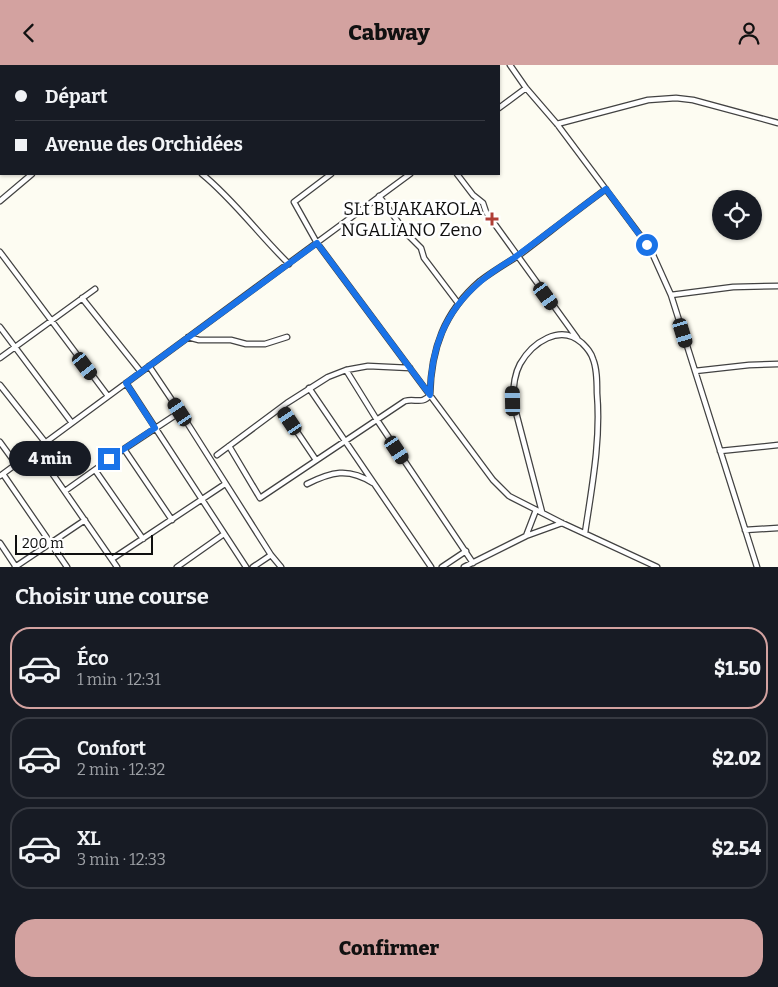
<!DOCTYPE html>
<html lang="fr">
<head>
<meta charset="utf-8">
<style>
  body { margin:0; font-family:Bitter,serif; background:#242831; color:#f1f3f6; height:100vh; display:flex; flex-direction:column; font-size:19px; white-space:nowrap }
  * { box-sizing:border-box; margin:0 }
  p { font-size:16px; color:#9ea1a6 }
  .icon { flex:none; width:28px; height:28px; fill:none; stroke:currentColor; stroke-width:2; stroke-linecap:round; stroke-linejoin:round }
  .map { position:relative; height:502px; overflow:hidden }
  .panel { display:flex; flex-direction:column; background:#171b24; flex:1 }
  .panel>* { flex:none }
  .hud { position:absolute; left:0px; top:0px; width:500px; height:110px; box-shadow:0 1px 4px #0004; display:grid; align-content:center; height:110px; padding:0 15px; background:#171b24 }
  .fabs { position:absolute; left:712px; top:125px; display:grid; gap:10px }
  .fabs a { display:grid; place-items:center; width:50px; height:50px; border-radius:50%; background:#171b24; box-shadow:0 1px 4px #0004; font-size:25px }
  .scale { position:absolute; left:15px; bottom:12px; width:138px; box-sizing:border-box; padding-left:5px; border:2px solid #0f0f0f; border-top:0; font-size:14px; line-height:18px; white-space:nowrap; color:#0f0f0f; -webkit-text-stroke:4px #fff; paint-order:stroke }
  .end { position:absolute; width:22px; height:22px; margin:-11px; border:6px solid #1a73e8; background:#fff; box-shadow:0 0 0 2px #fff }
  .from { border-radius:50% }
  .bubble { position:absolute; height:35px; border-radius:18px; background:#171b24; box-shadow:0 1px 4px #0004; font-size:16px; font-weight:800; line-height:35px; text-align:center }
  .car { position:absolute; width:15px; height:30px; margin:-15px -8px; border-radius:6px; box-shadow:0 0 4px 1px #0007; background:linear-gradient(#222 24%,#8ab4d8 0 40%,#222 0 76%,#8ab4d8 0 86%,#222 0) }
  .hud b { display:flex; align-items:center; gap:18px; height:48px; font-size:19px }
  .hud b+b { border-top:1px solid #363941 }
  .hud i { width:12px; height:12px; background:#f1f3f6 }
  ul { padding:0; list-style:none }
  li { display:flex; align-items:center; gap:15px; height:82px; margin:0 10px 8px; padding:0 5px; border:2px solid #363941; border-radius:20px }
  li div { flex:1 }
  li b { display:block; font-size:19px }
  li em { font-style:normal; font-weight:800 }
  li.on { border-color:#d3a2a0 }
  li>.icon { width:45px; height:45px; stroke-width:1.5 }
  h2 { padding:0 15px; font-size:22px; line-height:60px }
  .cta { display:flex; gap:10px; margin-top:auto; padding:10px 15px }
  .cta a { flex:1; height:58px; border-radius:20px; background:#d3a2a0; color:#111; font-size:20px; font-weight:800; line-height:58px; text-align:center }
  header { display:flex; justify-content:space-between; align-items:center; height:65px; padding:0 15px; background:#d3a2a0; color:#111; font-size:22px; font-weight:800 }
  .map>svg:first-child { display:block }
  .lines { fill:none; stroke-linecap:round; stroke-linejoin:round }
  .minor-casing { stroke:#424242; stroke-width:7 }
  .minor { stroke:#fff; stroke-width:4.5 }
  .route { stroke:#1a73e8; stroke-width:6 }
  .poi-dot { fill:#af3e36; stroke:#fff; stroke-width:2 }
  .labels { text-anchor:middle; stroke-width:5; stroke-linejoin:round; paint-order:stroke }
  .poi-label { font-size:18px; fill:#0f0f0f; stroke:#fff; text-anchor:end }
</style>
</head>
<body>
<header><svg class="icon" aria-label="back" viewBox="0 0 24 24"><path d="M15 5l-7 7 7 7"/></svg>Cabway<svg class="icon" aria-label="person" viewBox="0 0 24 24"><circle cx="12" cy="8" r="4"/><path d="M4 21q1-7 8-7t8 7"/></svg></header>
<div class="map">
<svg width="778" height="502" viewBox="0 0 778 502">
  <rect width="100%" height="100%" fill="#fdfcf2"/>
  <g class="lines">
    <defs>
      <path id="minor" d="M46,0V1
        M132,0V1
        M170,0V1
        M348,0L349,1
        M510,0L526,23L557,59L640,170L653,190L671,230L757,502
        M91,1L94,0
        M397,1L399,0
        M0,18H1
        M499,43L526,23
        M557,59L648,35L676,33L693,35L778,58
        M0,67L1,60
        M202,109C234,135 259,170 289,199
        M331,109L294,137L317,178L493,415L509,431L562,458L657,502
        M457,109L473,130L483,138L486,147L577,273
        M379,131L407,169L421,183L424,193L458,238
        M0,136L32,109
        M0,187L108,331
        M671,230L733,222L778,221
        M82,233L141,307
        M0,262L72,358
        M188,272L199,275H231L246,279H265L287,272
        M0,293L95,224
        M149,301L186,356L271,490L281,502
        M346,305L377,355L473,498
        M695,306L749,300L778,299
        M126,318L246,502
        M0,320L45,377
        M309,323L431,502
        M281,343L316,395
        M0,377L16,399
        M229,381L260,433L405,336C415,333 422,340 430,330C431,284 444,247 480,216C492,207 505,199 518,191C547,169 576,146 606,124
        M124,384L172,455
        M36,385L117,502
        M720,386L778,380
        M217,390L287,338L328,312L346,305L368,301L410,303
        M95,405L143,474
        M3,409L67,502
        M0,411L410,109
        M307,419C331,407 348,402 373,418
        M65,426L124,384L180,347
        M542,447L513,336C513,324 514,310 520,299C532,278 560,258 582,278C587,283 591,287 593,294C597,304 597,316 597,328C601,375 592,421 585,468
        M745,465L778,463
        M526,471L536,445
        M0,478L16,502
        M112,494L225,419
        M15,502L85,455
        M177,502L224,469
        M253,502L271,490
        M442,502L466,486
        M464,502L526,471L562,458"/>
    </defs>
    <use href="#minor" class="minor-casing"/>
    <use href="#minor" class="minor"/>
  </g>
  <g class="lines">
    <path class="route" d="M109,394L155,363L126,318L317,178L430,330C431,281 446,243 486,212C496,204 507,198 518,190C547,169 576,146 606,124L647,180"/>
  </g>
  <path class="poi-dot" d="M489.5 146.5h5v5h5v5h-5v5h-5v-5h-5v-5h5z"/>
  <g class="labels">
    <g class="poi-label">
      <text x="482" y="150">SLt BUAKAKOLA<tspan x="482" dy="21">NGALIANO Zeno</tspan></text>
    </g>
  </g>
</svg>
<div class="fabs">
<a><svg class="icon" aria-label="locate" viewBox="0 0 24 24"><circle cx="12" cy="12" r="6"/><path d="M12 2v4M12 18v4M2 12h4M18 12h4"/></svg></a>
</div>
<div class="scale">200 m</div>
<i class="end from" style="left:647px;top:180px"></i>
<i class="end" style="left:109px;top:394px"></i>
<div class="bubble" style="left:9px;top:376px;width:82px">4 min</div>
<i class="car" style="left:546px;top:231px;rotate:144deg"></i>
<i class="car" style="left:683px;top:268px;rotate:163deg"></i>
<i class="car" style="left:85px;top:301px;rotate:143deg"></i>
<i class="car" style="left:513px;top:336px;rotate:359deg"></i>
<i class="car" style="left:180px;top:347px;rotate:327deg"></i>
<i class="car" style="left:290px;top:356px;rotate:326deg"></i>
<i class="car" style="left:397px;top:385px;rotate:146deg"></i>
<div class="hud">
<b><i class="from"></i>Départ</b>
<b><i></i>Avenue des Orchidées</b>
</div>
</div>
<section class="panel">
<h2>Choisir une course</h2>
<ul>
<li class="on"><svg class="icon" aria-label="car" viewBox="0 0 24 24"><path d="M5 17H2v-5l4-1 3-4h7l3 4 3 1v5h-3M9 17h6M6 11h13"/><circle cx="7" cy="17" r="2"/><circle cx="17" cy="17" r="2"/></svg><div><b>Éco</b><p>1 min · 12:31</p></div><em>$1.50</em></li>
<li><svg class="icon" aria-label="car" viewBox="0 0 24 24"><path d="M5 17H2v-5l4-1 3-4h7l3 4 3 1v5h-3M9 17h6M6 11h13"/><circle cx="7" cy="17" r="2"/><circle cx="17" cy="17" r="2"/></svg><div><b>Confort</b><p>2 min · 12:32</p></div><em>$2.02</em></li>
<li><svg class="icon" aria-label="car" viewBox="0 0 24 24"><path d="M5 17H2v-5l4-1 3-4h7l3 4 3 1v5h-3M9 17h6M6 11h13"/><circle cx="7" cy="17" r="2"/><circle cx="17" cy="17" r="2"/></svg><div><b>XL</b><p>3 min · 12:33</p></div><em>$2.54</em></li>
</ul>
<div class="cta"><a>Confirmer</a></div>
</section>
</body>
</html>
